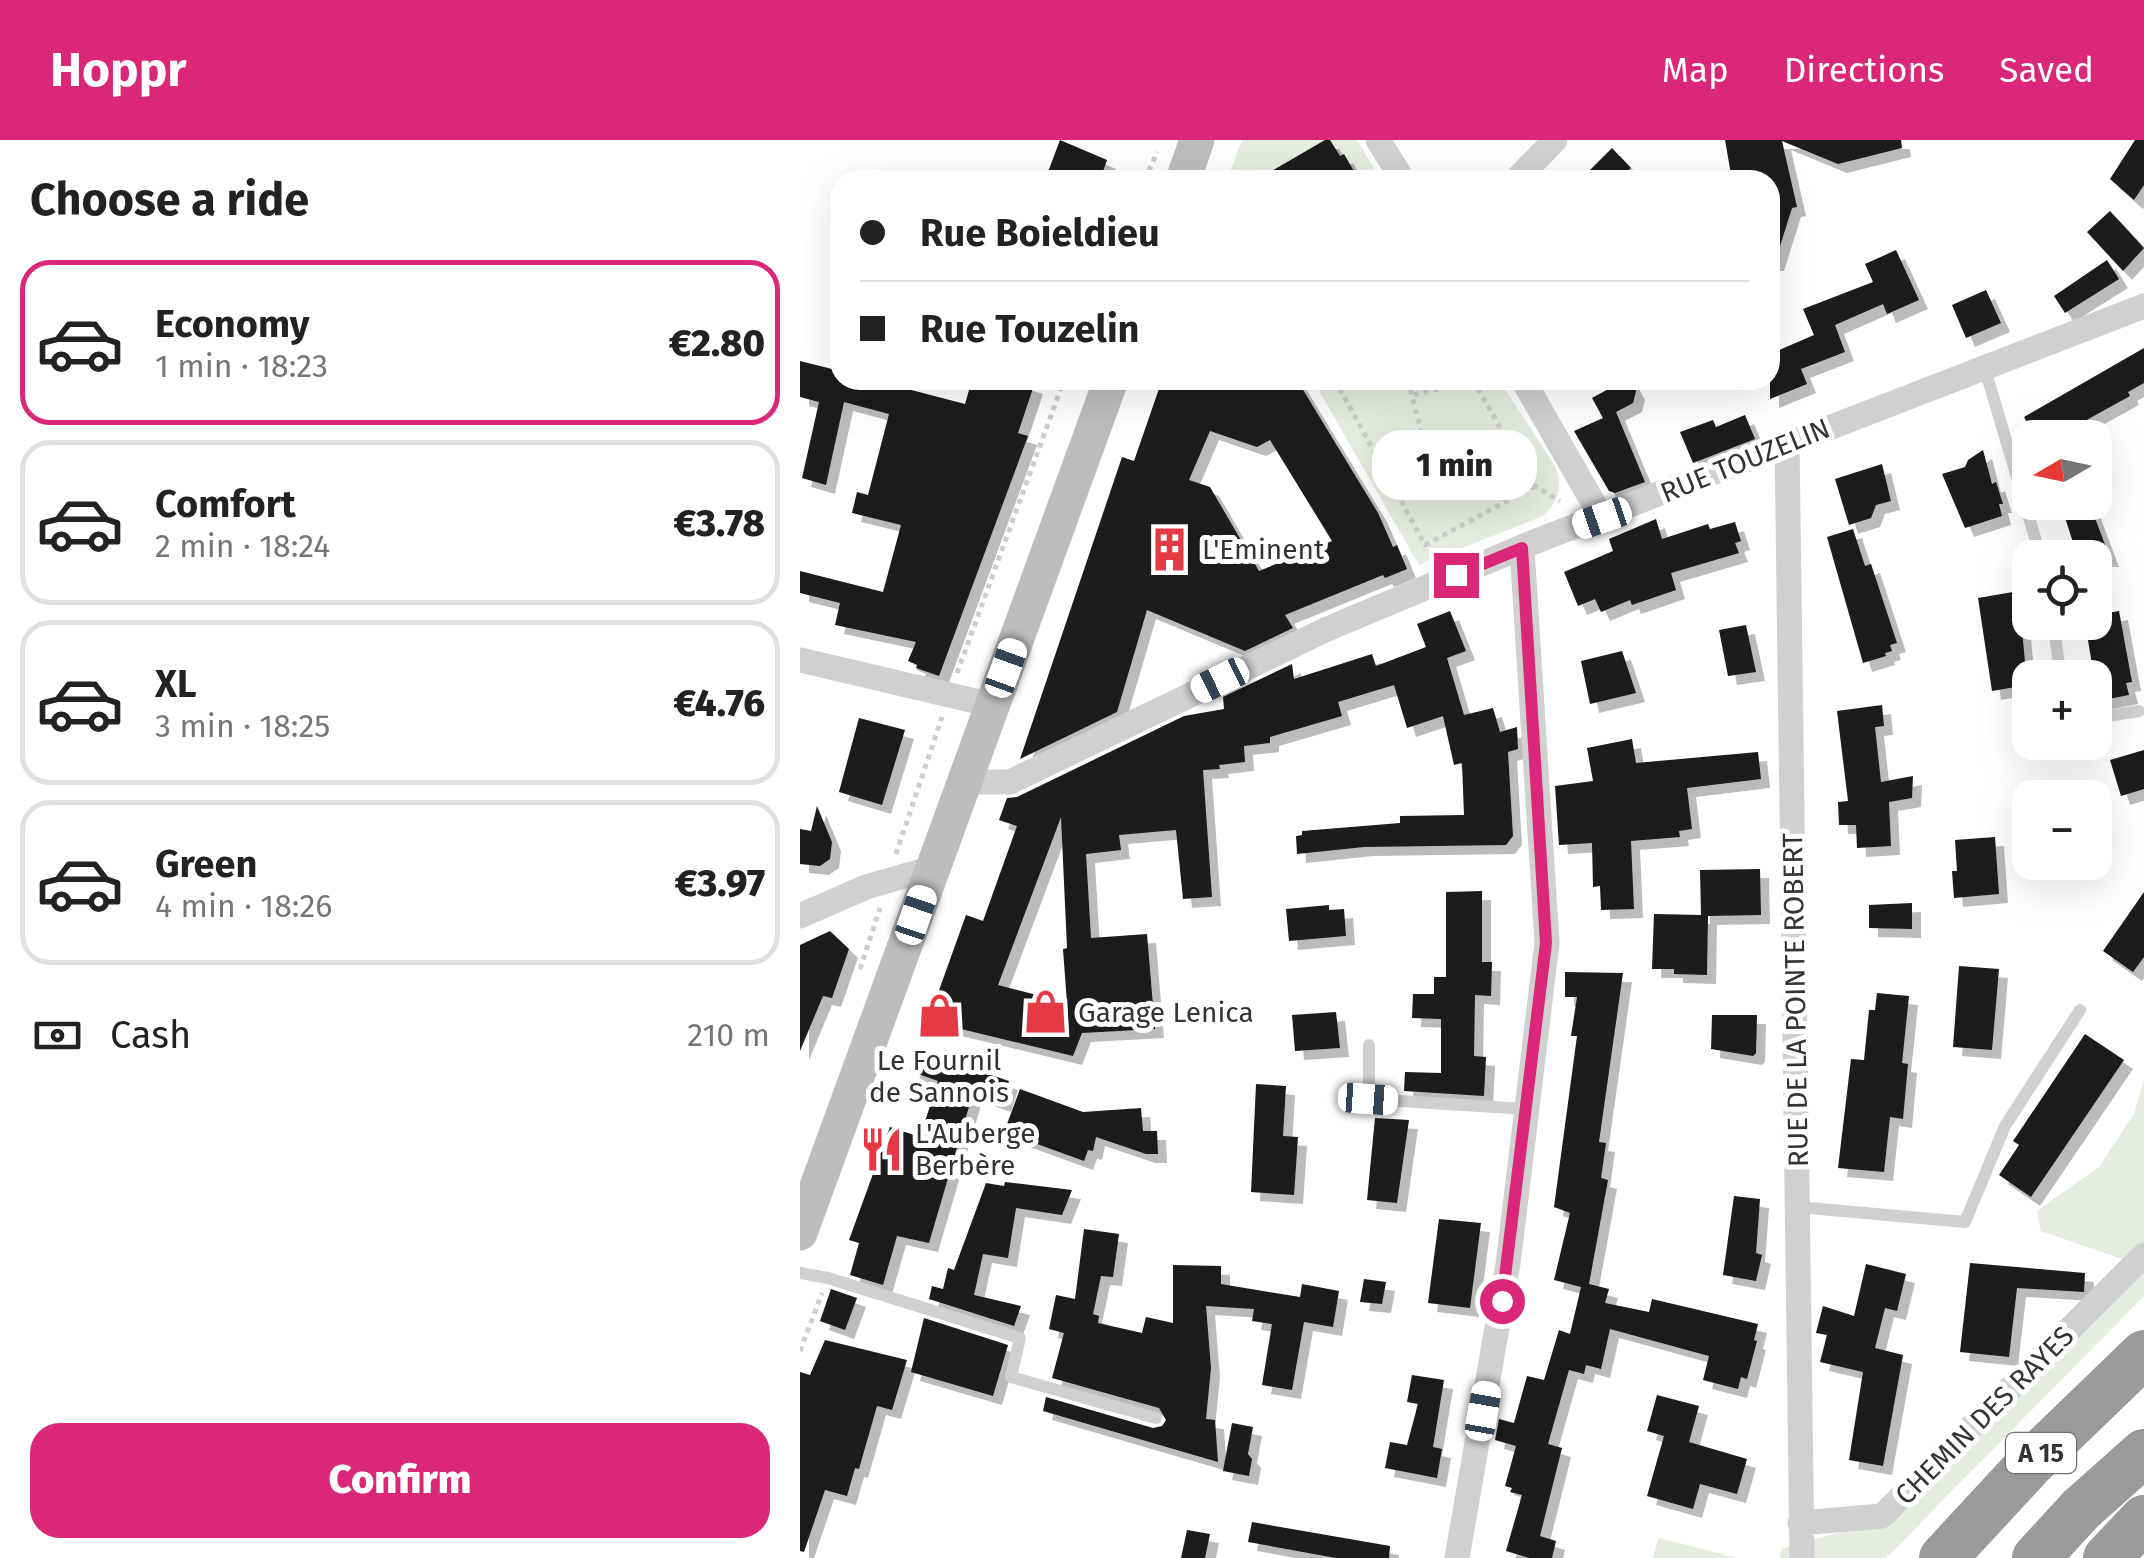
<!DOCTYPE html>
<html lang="en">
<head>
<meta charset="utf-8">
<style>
  body { margin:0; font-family:"Fira Sans",sans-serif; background:#f2f2f2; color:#222; height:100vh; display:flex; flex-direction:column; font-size:38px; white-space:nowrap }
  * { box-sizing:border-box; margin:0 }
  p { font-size:32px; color:#767676 }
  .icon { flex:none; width:55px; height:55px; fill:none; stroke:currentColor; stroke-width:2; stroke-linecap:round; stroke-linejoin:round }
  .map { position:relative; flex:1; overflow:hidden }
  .side { display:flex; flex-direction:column; background:#fff; width:800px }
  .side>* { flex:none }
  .banner { position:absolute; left:30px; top:30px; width:950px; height:220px; border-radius:30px; box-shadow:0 10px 40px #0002; display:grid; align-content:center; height:220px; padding:0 30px; background:#fff }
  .needle { width:65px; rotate:261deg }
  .tools { position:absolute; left:1212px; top:280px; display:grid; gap:20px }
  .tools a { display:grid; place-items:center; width:100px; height:100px; border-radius:20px; background:#fff; box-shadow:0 10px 40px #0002; font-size:50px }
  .end { position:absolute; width:45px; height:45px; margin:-22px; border:12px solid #db2777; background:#fff; box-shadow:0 0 0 5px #fff }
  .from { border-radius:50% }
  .bubble { position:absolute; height:70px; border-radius:30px; background:#fff; box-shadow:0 10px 40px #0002; font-size:32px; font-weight:800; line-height:70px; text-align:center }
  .car { position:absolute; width:30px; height:60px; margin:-30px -15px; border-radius:12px; box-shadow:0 0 8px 2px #0007; background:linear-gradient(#fff 24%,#345 0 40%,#fff 0 76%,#345 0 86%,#fff 0) }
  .banner b { display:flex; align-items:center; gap:35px; height:95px; font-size:38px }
  .banner b+b { border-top:2px solid #e0e0e0 }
  .banner i { width:25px; height:25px; background:#222 }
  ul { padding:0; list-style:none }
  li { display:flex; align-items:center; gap:30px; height:165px; margin:0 20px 15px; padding:0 10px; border:5px solid #e0e0e0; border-radius:30px }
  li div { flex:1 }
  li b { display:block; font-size:38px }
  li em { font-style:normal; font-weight:800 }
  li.active { border-color:#db2777 }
  li>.icon { width:90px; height:90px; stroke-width:1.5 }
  h2 { padding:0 30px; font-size:45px; line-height:120px }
  .pay { display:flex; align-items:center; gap:25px; height:110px; padding:0 30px; font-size:38px }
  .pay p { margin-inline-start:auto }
  .primary-button { display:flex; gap:20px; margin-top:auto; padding:20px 30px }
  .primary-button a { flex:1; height:115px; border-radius:30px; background:#db2777; color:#fff; font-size:40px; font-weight:800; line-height:115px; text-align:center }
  header { display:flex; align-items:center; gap:60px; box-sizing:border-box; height:140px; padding:0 50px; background:#db2777; color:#fff }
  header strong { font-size:48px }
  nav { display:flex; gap:55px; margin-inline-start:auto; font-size:35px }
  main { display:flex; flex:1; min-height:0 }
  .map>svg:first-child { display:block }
  .green { fill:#e6ecdf }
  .building { fill:#1a1a1a; fill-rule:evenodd; filter:url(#shadow) }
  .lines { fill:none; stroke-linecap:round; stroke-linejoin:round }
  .path { stroke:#cdcdcd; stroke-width:5; stroke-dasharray:5 5; stroke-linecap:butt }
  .service { stroke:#d0d0d0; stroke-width:12 }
  .minor { stroke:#d0d0d0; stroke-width:25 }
  .secondary { stroke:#bdbdbd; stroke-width:35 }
  .motorway { stroke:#9a9a9a; stroke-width:48 }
  .route { stroke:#db2777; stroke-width:12 }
  .labels { text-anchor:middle; stroke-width:10; stroke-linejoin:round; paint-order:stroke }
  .shield { fill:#fff; stroke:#707070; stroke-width:2.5 }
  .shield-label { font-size:25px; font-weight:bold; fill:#333 }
  .street-label { font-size:28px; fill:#333; stroke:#fff }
  .poi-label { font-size:28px; fill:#333; stroke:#fff; text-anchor:start }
</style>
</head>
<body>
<header>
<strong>Hoppr</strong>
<nav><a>Map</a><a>Directions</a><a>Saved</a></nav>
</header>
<main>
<section class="side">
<h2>Choose a ride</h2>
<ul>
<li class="active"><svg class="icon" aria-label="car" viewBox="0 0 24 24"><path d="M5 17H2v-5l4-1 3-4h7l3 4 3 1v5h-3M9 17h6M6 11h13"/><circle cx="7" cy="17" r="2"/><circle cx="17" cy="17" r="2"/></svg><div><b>Economy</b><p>1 min · 18:23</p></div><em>€2.80</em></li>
<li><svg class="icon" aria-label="car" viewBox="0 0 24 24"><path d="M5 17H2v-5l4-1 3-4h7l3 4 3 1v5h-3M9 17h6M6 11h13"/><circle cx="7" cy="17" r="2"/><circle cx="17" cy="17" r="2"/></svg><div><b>Comfort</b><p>2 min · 18:24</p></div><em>€3.78</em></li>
<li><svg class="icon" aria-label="car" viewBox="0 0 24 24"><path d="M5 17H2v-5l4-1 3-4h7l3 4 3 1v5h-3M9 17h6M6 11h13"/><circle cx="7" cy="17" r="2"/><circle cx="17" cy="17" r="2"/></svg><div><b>XL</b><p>3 min · 18:25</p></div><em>€4.76</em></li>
<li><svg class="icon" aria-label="car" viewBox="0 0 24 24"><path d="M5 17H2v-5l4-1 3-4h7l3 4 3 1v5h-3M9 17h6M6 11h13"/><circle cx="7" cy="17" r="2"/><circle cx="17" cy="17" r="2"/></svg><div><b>Green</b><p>4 min · 18:26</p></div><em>€3.97</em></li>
</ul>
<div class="pay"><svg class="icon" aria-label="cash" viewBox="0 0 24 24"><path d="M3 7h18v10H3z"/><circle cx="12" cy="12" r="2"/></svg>Cash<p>210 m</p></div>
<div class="primary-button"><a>Confirm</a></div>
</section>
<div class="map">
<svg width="1344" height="1418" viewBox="0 0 1344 1418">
  <defs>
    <filter id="shadow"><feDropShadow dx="9" dy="9" stdDeviation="0" flood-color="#0004"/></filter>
  </defs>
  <rect width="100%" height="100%" fill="#fff"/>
  <path class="green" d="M442,0H557L581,40H427Z
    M513,240H699L755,326C763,347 759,361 743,376L619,425Z
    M1344,940V1156L1086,1418H980L981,1409L1064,1385L1342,1126L1241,1091L1237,1071L1299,1027L1334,974Z
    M859,1398L937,1418H852Z"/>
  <path class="building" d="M260,0L307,20L300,40H245Z
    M525,0H530L540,16L544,14L559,40H456Z
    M925,0H1101L1102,8L1038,24L982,1L997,67L992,68L975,122H970V40H932Z
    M1335,0H1344V45L1334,60L1310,39Z
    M812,8L831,28L818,40H780Z
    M1310,71L1344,108L1323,131L1287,92Z
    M1096,110L1119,160L1087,174L1083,164L1035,185L1045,212L1001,229L1007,244L970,259V214L1014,195L1003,169L1073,142L1065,124Z
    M1307,120L1319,139L1265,173L1254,156Z
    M1186,150L1201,183L1166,198L1152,165Z
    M1344,208V243L1328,252L1330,256L1254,298H1236L1224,277Z
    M0,221L40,231V240H73L165,264L172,240H218L234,245L218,293L228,296L139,536L116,528L117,525L108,521L116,502L35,485L40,463L0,453V431L83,452L101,385L52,373L57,352L68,355L89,274L44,262L26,345L2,338L19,262L0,257Z
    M362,240H497L578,373L593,407L597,405L607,429L585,438L583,435L485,475L493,488L445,511L347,470L317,572L220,619L322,317L334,321ZM410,291L457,307L470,300L532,401L459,431L410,347L389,340Z
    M825,240H830L836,251L833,263L816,272L845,342L815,353L809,351L774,291L803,278L792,258Z
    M945,275L955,299L893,323L880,292L913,280L916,287Z
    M1183,310L1192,344L1196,342L1203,364H1199L1202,376L1165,388L1142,334L1165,327L1168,320Z
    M1082,324L1091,361L1076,365L1071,378L1049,385L1035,339Z
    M1260,362H1289L1310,418H1278Z
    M856,379L862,399L908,384L910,389L935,382L941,401L935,403L939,413L871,433L876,450L832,465L830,460L801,472L795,459L778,466L764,432L813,411L809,399Z
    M1053,389L1065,426L1071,424L1097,503L1090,505L1092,511L1085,513L1086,516L1063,523L1027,397Z
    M1213,452L1217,479L1221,478L1227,545L1192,551L1178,458Z
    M650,471L666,511L647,518L664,575L693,568L700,592L717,587L718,609L708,612L713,696L706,705L564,707L497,714L496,696L502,695V691L600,683V676L664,675L662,623L654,625L643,576L607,588L594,545L538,562L542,576L470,597V603L444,606L445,622L419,625L420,629L403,630L412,757L383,759L376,690L319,695L321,710L286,714L291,798L347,794L355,889L282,893L273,916L128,881L166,775L183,781L217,686L199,680L207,658L217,657L384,576L424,569L423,557L492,524L494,539L572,514L576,526L626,507L617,484ZM261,677L267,808L263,809L267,863L198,845Z
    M1319,471L1332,542L1326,543L1329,555L1298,561L1285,482H1295V475Z
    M946,485L956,532L928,536L919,490Z
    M822,511L836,553L790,564L781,521Z
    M1082,565L1084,586L1075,587L1081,642L1113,636L1112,658L1089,662L1091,706L1057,708L1056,685H1039L1038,662L1048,661L1037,571Z
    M59,578L105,590L82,665L39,652Z
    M832,599L836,623L958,612L961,639L887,648L892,689L879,691L880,697L831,701L834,769L801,770L800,746L793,747L792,703L759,705L755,646L793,641L787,608Z
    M1344,610V649L1321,656L1310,620Z
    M17,666L32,702L30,719L20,726L0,724V689L11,691Z
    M1195,697L1199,754L1154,758L1152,731H1157L1155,700Z
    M960,729L961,775L908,776L907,835L874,834V829H852L854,774L901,775L900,730Z
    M682,751V822H692L691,856L675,855L674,916L686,917L684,956L604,951L605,932L641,933V879L612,878L613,854H634V837H646V752Z
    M1344,752V817L1333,832L1303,811Z
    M1112,763V789L1069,788V765Z
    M529,765V770L544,769L546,796L489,801L486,769Z
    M30,791L49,809L32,858L23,856L0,911V805Z
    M1159,826L1199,829L1192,910L1153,907Z
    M765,832L823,833L799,1002L806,1003L801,1038L808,1040L789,1144L809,1149L805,1163L849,1172L852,1159L958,1184L954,1200L957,1201L947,1239L941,1237L938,1249L903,1240L909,1216L810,1189L801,1229L786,1225L784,1234L769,1230L748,1304L762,1308L740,1396L756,1401L752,1418H729L706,1411L722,1355L710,1352L712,1348L705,1346L716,1306L695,1300L699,1279L714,1283L727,1236L744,1240L759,1190L770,1194L781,1147L754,1140L770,1073L754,1067L777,896H771L777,857H765Z
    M1077,853L1109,856L1102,923L1108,924L1103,979L1090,977L1084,1032L1038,1028L1051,919L1064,920L1069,870H1075Z
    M536,872L540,908L495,911L492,875Z
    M912,875H957L956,913L953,916L911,909Z
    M1285,894L1324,920L1231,1057L1199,1035L1219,1005L1213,1001Z
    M118,910L209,941L202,963L173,953L129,1103L97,1096L83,1145L50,1135L59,1103L49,1100L90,987L120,997L138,941L110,931Z
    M456,944L486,946L483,996L498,997L494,1055L451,1052Z
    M220,949L283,972L341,968L343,991H357L358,1014H346L296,997L293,1011L288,1010L284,1021L204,992Z
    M575,978L609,980L597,1063L567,1060Z
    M205,1042L272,1050L262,1075L216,1068L208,1118L183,1114L174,1155L221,1166L214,1186L129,1159L132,1146L143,1149L148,1128L154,1130L186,1043L204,1046Z
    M934,1056L960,1059L956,1113L962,1115L956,1141L923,1135Z
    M639,1079L681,1083L670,1168L628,1163Z
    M284,1089L319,1094L313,1137L301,1136L293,1174L299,1176L298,1183L342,1193L346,1177L373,1183V1125L421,1126V1144L500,1157L502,1144L539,1151L533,1187L504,1182L492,1250L462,1245L472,1184L452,1181L454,1169L406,1166L411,1228L406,1279L415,1280L418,1322L243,1271L246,1257L353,1288L362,1286L366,1280L359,1268L252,1238L264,1193L249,1189L256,1155L275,1159Z
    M1170,1123L1285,1133L1284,1152L1217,1148L1209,1217L1160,1212Z
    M1066,1124L1106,1134L1097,1171L1085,1168L1075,1208L1103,1215L1083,1326L1049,1320L1063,1232L1020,1222L1027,1195L1016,1193L1023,1166L1054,1176Z
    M564,1139L586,1142L582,1164L560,1162Z
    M31,1149L57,1158L45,1190L20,1181Z
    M124,1178L208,1205L193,1256L111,1232Z
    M25,1200L107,1220L92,1270L77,1266L59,1329L55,1328L47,1356L25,1350L4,1412L0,1411V1232L10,1235Z
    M612,1235L644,1240L633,1307L642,1309L637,1338L585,1328L590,1302L607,1305L618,1264L607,1262Z
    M857,1255L899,1266L889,1302L947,1319L937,1354L900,1344L893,1369L847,1356L864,1296L847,1291Z
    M432,1283L453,1287L448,1314L452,1319L449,1336L423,1331Z
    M452,1382L590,1406L589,1418H536L448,1402Z
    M387,1390L410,1394L405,1418H381Z"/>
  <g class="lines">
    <path class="path" d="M345,40L357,12
      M535,240L598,355
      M608,240L622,295L646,339
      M673,240L705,296
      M614,255L674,240
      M735,346L625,405L598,355L705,296L735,346L760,361
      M157,533L264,240
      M96,714L142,577
      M60,829L80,768
      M0,1211L22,1153"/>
    <path class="service" d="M1184,226L1241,418
      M1253,482L1261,538
      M1295,578L1339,571
      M569,905V959L727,969
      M998,1067L1165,1082L1205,986L1280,870
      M0,1133L28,1138L220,1198L211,1237L356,1278"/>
    <path class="minor" d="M578,0L603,40
      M716,40L755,0
      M723,240L802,378
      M987,301L1002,1418
      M0,520L192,565
      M165,642H210L525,490L734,402L1344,166
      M0,776L66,747L132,728
      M1000,1383L1082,1376L1344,1115
      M657,1418L708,1124L747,803L722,408"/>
    <path class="secondary" d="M383,40L397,0
      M0,1093L311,240"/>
    <path class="motorway" d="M1143,1418L1230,1324L1344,1214
      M1236,1418L1281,1369L1344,1313
      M1307,1418L1344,1379"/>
  </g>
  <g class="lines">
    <path class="route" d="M656,435L722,408L746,803L702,1161"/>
  </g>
  <defs>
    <symbol id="building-bare" viewBox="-9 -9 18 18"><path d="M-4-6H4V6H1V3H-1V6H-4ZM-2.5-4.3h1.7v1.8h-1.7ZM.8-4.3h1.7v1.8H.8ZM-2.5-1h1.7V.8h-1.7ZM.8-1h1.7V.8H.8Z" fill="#e63946" stroke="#fff" stroke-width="2.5" paint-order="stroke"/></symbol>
    <symbol id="shop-bare" viewBox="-9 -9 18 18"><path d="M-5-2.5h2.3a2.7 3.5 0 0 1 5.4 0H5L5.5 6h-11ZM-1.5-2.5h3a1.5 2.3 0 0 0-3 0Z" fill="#e63946" stroke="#fff" stroke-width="2.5" paint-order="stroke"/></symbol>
    <symbol id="restaurant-bare" viewBox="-9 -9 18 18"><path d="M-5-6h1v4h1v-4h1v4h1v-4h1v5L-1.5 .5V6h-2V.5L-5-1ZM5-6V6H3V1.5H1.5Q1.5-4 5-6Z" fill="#e63946" stroke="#fff" stroke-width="2.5" paint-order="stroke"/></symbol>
  </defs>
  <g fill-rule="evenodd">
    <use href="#building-bare" x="338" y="378" width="63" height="63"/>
    <use href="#shop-bare" x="214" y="840" width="63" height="63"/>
    <use href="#shop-bare" x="108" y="844" width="63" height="63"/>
    <use href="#restaurant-bare" x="50" y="978" width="63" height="63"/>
  </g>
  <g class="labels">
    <rect class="shield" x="1206" y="1293" width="70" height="40" rx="8"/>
    <g class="shield-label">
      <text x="1241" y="1322">A 15</text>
    </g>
    <g class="street-label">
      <text transform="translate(945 320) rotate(-22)" y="10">RUE TOUZELIN</text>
      <text transform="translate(995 860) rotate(-91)" y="10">RUE DE LA POINTE ROBERT</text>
      <text transform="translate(1184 1275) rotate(-45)" y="10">CHEMIN DES RAYES</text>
    </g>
    <g class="poi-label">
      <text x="402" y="419">L'Eminent</text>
      <text x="278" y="882">Garage Lenica</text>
      <text x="139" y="930" text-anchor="middle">Le Fournil<tspan x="139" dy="32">de Sannois</tspan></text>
      <text x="115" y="1003">L'Auberge<tspan x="115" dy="32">Berbère</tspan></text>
    </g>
  </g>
</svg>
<div class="tools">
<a><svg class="needle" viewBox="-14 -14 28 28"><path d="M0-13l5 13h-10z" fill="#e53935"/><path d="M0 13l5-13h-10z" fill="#767676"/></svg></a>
<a><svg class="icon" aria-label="locate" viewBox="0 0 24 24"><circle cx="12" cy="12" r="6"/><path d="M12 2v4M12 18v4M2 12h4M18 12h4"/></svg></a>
<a>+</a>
<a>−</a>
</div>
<i class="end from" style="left:702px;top:1161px"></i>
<i class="end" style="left:656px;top:435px"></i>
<div class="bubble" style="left:572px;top:290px;width:165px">1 min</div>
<i class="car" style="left:802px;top:378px;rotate:251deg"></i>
<i class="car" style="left:206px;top:528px;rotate:20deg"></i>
<i class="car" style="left:420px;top:540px;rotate:244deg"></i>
<i class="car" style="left:116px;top:775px;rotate:19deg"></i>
<i class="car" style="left:568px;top:959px;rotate:94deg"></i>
<i class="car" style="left:683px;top:1271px;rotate:10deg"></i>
<div class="banner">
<b><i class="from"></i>Rue Boieldieu</b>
<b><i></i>Rue Touzelin</b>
</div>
</div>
</main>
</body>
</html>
